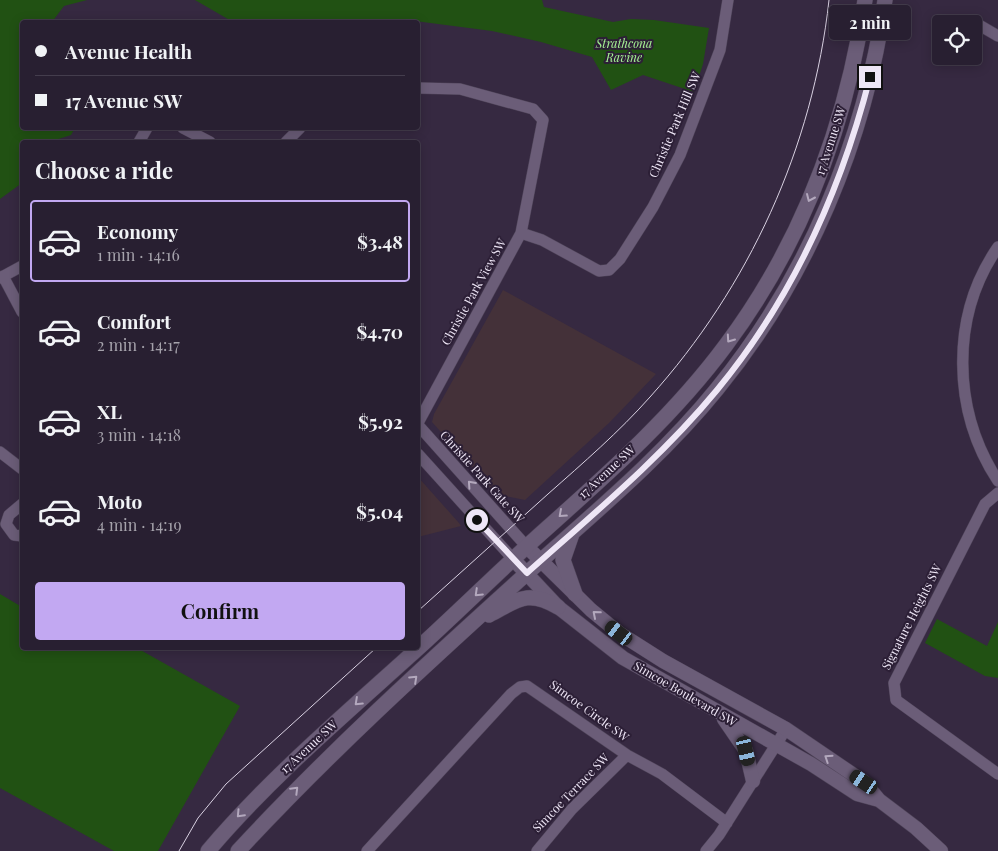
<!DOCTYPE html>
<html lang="en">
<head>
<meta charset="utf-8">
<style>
  body { margin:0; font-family:"Playfair Display",serif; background:#302739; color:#f1f3f6; height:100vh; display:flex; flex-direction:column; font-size:19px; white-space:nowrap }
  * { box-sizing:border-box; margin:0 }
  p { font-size:16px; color:#a5a2ab }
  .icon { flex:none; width:28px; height:28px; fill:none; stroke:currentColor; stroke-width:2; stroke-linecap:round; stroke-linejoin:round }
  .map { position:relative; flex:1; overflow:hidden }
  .side { position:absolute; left:20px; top:140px; width:400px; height:510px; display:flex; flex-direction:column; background:#281f31; border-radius:5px; box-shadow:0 2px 12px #0003,0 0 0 1px #443d4d }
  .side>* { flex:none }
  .hud { position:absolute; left:20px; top:20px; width:400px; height:110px; border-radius:5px; box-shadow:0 2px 12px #0003,0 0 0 1px #443d4d; display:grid; align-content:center; height:110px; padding:0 15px; background:#281f31 }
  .controls { position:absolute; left:932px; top:15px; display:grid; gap:10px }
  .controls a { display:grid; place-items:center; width:50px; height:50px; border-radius:5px; background:#281f31; box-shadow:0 2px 12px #0003,0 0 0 1px #443d4d; font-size:25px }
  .end { position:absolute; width:22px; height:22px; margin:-11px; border:6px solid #eee6f6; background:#111; box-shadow:0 0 0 2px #111 }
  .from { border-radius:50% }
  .bubble { position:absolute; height:35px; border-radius:5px; background:#281f31; box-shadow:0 2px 12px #0003,0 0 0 1px #443d4d; font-size:16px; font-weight:700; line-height:35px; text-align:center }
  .car { position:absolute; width:15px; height:30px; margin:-15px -8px; border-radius:6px; box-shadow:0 0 4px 1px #0007; background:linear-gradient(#222 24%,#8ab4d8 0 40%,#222 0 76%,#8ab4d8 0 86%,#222 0) }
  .hud b { display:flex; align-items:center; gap:18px; height:48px; font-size:19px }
  .hud b+b { border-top:1px solid #443d4d }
  .hud i { width:12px; height:12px; background:#f1f3f6 }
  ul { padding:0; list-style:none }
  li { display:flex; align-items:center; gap:15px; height:82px; margin:0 10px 8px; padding:0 5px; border:2px solid transparent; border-radius:5px }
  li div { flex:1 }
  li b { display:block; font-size:19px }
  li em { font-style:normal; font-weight:700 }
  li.active { border-color:#c2a8f2 }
  li>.icon { width:45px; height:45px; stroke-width:1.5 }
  h2 { padding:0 15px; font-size:22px; line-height:60px }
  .button { display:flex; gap:10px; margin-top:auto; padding:10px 15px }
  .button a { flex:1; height:58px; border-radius:5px; background:#c2a8f2; color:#111; font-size:20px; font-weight:700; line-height:58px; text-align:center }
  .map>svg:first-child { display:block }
  .commercial { fill:#443139 }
  .green { fill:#215113 }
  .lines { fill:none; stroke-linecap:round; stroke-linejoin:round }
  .minor-casing { stroke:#4f4459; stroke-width:12 }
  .tertiary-casing { stroke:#4f4459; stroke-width:15 }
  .secondary-casing { stroke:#4f4459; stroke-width:16 }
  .minor { stroke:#6b5d78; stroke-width:11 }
  .tertiary { stroke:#6b5d78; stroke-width:14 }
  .secondary { stroke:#6b5d78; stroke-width:15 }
  .tram { stroke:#d9d1e2; stroke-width:1 }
  .oneway { stroke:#b3a8bd }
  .route { stroke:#eee6f6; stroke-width:6 }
  .labels { text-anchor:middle; stroke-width:4; stroke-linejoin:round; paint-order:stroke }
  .park-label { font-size:12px; font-style:italic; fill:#a6f394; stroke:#2c1f36 }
  .street-label { font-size:12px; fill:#eee6f6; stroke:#2c1f36 }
</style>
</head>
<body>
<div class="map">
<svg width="998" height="851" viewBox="0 0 998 851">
  <rect width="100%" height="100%" fill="#362941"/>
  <path class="commercial" d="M503,290L656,374L609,423L525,500L496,494L432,422L434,414Z
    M418,477L459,523L461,526L418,537Z"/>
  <path class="green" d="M0,0H87L64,6L52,22H22V128H75L71,135L49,142H22V183L0,199Z
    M195,0H542L544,7L613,22L631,19L654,20L709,28L703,64L694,92L643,75L611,90L592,57L541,42L492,31L415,21L233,22Z
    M0,594L22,607V648H137L240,706L158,851H114L0,788Z
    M937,619L987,646L998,622V678L985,676L925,643Z"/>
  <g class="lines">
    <defs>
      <path id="minor" d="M979,25L998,36
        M418,88L460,89L533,109L543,120L521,233L418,423
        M183,128L210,142
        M139,142L147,128
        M286,142L300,128
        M521,233L542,240L599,271L609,270L620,259L653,207L680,155L720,50L728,0
        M998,247C950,316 952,411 998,481
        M3,276L22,312
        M0,278L22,266
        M418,425L527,547
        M0,452L22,469
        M418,454L513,559
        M998,493L985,504L894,683L896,700L998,774
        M22,504L9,515L6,524L14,535L22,536
        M367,851L511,694L520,687L527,686L627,755L662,774L727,823
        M537,851L572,809L627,755
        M706,851L719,835L786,729"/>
      <path id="tertiary" d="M527,547L591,610L619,633L663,661L786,729L864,782L879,800L916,828L941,851
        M513,559L558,607L623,658L811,764L857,794L879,800
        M724,719L746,751L753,781"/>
      <path id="secondary" d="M572,534L563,560L575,594
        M489,615C518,600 527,589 558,607
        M208,851C270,778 343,716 415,651C456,614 495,575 536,538C603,478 672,418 726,345C802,243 846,125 865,0
        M238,851C325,757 420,670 515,584C584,521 658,462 717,389C807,279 865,141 885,0"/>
    </defs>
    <use href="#minor" class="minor-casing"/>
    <use href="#tertiary" class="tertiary-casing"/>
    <use href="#secondary" class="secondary-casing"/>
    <use href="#minor" class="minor"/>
    <use href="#tertiary" class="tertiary"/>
    <use href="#secondary" class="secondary"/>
    <path class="tram" d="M418,611C461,572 505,533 548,494C583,463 619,432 650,397C749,287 813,147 829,0
      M179,851L198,818L226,784L376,648"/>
  </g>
  <defs><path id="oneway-chevron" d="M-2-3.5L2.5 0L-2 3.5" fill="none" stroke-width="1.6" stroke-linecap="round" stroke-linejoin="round" transform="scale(1.25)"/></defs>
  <g class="oneway">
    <use href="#oneway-chevron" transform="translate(810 198) rotate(114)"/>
    <use href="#oneway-chevron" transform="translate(730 339) rotate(125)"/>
    <use href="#oneway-chevron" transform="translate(471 484) rotate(-132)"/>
    <use href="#oneway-chevron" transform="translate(562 514) rotate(138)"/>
    <use href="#oneway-chevron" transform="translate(478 593) rotate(136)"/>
    <use href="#oneway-chevron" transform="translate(596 614) rotate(-139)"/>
    <use href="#oneway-chevron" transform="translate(414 679) rotate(-43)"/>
    <use href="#oneway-chevron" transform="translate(358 702) rotate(137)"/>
    <use href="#oneway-chevron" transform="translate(828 758) rotate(-146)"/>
    <use href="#oneway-chevron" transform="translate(295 790) rotate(-45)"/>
    <use href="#oneway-chevron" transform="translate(240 814) rotate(133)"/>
  </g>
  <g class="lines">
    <path class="route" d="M477,520L527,573C592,515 661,458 717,390C792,299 841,190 870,77"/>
  </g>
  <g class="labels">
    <g class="park-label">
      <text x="624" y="48">Strathcona<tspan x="624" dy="14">Ravine</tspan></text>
    </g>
    <g class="street-label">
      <text transform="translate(675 125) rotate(-67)" y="4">Christie Park Hill SW</text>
      <text transform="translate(831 141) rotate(-72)" y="4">17 Avenue SW</text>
      <text transform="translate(474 292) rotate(-61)" y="4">Christie Park View SW</text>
      <text transform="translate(607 472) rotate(-43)" y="4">17 Avenue SW</text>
      <text transform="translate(482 477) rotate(48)" y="4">Christie Park Gate SW</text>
      <text transform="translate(912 617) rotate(-63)" y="4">Signature Heights SW</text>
      <text transform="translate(685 694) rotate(30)" y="4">Simcoe Boulevard SW</text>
      <text transform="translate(589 711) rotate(36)" y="4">Simcoe Circle SW</text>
      <text transform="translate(309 747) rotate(-43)" y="4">17 Avenue SW</text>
      <text transform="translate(571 793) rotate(-46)" y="4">Simcoe Terrace SW</text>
    </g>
  </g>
</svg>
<div class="controls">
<a><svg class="icon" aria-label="locate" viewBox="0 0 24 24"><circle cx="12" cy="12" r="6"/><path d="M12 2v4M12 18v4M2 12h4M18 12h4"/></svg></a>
</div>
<i class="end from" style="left:477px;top:520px"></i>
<i class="end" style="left:870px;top:77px"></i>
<div class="bubble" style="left:829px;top:5px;width:82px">2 min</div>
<i class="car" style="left:619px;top:633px;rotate:307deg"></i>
<i class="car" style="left:746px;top:751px;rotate:167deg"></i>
<i class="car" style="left:864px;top:782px;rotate:304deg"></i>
<div class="hud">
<b><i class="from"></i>Avenue Health</b>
<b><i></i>17 Avenue SW</b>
</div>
<section class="side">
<h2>Choose a ride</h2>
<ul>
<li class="active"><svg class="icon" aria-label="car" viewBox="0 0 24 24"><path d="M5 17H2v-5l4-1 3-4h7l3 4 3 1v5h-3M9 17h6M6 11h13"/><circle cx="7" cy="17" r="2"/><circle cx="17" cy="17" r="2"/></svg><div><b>Economy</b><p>1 min · 14:16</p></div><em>$3.48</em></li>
<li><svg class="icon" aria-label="car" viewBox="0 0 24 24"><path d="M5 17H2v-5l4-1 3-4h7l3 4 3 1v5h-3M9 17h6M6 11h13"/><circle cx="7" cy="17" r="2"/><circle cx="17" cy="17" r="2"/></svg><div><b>Comfort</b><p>2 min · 14:17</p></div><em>$4.70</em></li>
<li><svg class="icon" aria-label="car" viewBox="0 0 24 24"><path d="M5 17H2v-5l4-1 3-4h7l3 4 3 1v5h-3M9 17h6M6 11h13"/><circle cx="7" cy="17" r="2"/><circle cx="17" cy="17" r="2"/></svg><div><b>XL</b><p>3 min · 14:18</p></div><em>$5.92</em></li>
<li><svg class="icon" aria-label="car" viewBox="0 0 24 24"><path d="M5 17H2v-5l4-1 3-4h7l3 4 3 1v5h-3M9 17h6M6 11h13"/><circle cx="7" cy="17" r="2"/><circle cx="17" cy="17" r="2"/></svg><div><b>Moto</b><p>4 min · 14:19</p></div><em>$5.04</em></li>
</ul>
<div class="button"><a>Confirm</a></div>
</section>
</div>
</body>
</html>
